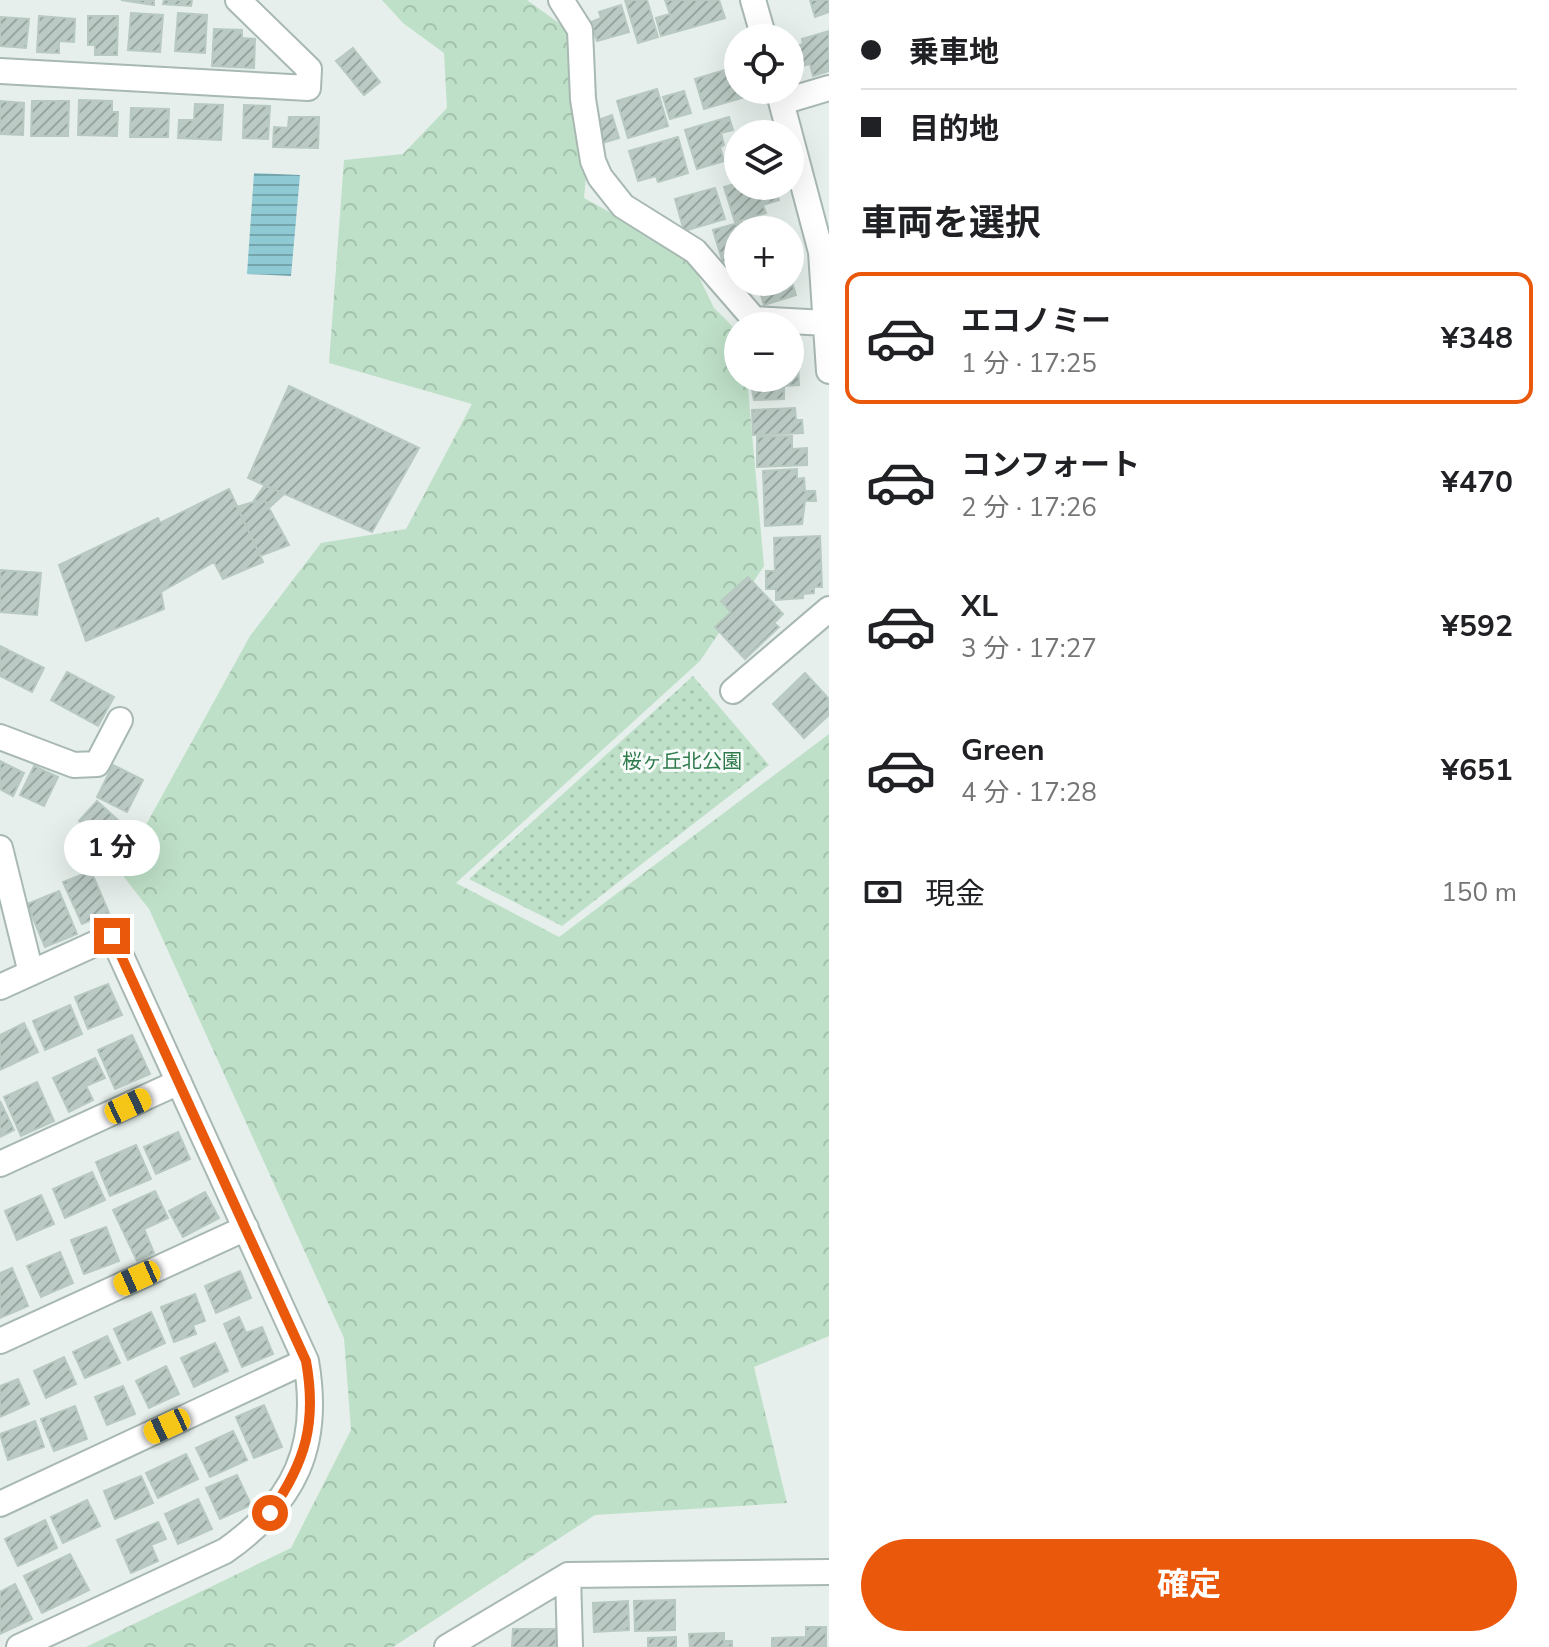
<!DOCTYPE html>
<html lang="ja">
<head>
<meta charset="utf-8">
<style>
  body { margin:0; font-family:"Nunito Sans","Noto Sans JP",sans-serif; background:#f2f2f2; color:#202124; height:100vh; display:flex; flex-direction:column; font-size:30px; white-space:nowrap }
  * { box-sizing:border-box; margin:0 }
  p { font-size:26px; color:#757577 }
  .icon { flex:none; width:44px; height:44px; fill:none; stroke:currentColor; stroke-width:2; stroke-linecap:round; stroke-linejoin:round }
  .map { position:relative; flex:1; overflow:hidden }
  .sheet { display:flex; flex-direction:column; background:#fff; width:720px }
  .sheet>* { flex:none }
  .hud { display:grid; align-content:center; height:176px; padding:0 32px; background:#fff }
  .controls { position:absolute; left:724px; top:24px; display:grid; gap:16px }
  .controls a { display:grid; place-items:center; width:80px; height:80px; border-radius:50%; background:#fff; box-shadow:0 8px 32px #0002; font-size:40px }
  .end { position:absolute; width:36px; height:36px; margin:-18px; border:10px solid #ea580c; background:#fff; box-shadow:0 0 0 4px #fff }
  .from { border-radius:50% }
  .bubble { position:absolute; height:56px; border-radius:28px; background:#fff; box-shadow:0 8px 32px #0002; font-size:26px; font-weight:700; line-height:56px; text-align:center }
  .car { position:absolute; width:24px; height:48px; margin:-24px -12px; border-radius:10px; box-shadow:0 0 6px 2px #0007; background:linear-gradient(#f5c518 24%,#345 0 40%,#f5c518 0 76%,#345 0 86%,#f5c518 0) }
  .hud b { display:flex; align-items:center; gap:28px; height:76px; font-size:30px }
  .hud b+b { border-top:2px solid #e0e0e0 }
  .hud i { width:20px; height:20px; background:#202124 }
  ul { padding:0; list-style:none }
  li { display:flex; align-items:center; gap:24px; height:132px; margin:0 16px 12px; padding:0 16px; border:4px solid transparent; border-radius:16px }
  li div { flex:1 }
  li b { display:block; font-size:30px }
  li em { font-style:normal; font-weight:700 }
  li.current { border-color:#ea580c }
  li>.icon { width:72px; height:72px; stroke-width:1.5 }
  h2 { padding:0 32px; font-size:36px; line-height:96px }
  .pay { display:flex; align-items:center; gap:20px; height:88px; padding:0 32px; font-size:30px }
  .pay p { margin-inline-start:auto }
  .button { display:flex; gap:16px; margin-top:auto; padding:16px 32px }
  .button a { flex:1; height:92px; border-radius:48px; background:#ea580c; color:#fff; font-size:32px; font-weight:700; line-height:92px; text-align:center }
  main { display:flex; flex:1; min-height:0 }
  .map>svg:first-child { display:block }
  .forest { fill:url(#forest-crowns) }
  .park { fill:url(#park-dots) }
  .water { fill:url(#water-rules) }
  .building { fill:url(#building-hatch); stroke:#b8c9c2; stroke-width:2 }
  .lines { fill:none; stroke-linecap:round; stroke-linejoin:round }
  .minor-casing { stroke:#a8b8b2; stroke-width:28 }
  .minor { stroke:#fff; stroke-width:24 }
  .route { stroke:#ea580c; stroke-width:10 }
  .labels { text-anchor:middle; stroke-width:6; stroke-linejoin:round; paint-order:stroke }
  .park-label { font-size:20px; fill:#2d7a4b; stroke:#f7fbf9 }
</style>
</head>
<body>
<main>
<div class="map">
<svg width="829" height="1647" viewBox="0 0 829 1647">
  <defs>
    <pattern id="forest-crowns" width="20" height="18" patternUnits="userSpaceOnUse" patternTransform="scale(2)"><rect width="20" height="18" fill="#bfe0c8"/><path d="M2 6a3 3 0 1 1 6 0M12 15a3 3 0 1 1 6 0" fill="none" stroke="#a4c1ad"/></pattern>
    <pattern id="park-dots" width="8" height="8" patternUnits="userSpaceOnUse" patternTransform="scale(2)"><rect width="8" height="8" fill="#bfe0c8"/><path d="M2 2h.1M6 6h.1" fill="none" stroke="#a4c1ad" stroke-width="1.8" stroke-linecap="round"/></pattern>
    <pattern id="water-rules" width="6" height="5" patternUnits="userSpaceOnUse" patternTransform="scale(2)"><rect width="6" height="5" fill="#8ec9d4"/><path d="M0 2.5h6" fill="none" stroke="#74a5ad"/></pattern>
    <pattern id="building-hatch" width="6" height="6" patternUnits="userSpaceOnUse" patternTransform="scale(2)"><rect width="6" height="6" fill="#bbcac4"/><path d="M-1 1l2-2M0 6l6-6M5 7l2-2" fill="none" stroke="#98a6a0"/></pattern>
  </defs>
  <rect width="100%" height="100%" fill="#e6efeb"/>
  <path class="forest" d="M382,0H527L567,29L573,105L587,167L584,198L688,255L714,308L738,332V378H747L764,566L700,661L456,883L559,937L829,734V1336L754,1367L787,1503L595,1515L393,1647H86L291,1548L351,1430L344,1338L149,909L120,872L250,636L321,543L406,529L472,404L329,363L344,160L403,154L447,108L444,53L403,23Z"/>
  <path class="park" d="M693,676L769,765L562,926L469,879Z"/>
  <path class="water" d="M254,173L300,175L291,276L247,274Z"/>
  <path class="building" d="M121,0H154V5Z
    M164,0H192L191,6L163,4Z
    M625,0H647L658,37L638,43Z
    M665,0H719L725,18L661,36L656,18L670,14Z
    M810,0H829V12L815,17Z
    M621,5L629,32L597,41L591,22L601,18L599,12Z
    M131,13L163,15L160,52L128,50Z
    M178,13L207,15L205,53L175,51Z
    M39,16L75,19L74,42L59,41V53L37,52Z
    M88,16H118L117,55H95V45H88Z
    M0,17L29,19L26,48L0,46Z
    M214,29L242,30V38L255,39L254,68L212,66Z
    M829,31V71L813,76L810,64L801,66L796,46L803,44L802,39Z
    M353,48L380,82L364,95L336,61Z
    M738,66V90H747L748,96L704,109L695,79Z
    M657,89L668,126L628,138L617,101Z
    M684,91L691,113L670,119L663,97Z
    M79,100L112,101V112H118L117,136L78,135Z
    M0,101L24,103L23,135L0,134Z
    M32,101H69L68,136H31Z
    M195,104L223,105L221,140L178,138L179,120H194Z
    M244,105L270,106L268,139L243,138Z
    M131,108L169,109L168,137H130Z
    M612,115L619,138L602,143L595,121Z
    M289,117H319L318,148L273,147L274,127L288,128Z
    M729,117L733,130L721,133L724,145L720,147L724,161L697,169L685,130Z
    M678,137L688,173L658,182L656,176L638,181L629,151Z
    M738,183V186H775L779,200L763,205L766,213L735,222L724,187Z
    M715,188L725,219L684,231L675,199Z
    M742,222L744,230H738V258L723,263L713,230Z
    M790,276L796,295L764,305L757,282H790Z
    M797,341L799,385L784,386V399L754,400L750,378H790V342Z
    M289,386L419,448L372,532L248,478Z
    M795,408L796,420H802L803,433L753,435L752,410Z
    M792,436V449L807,448V465L757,467V437Z
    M797,469V479L804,478L805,491H815L816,501H805L802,524L765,526L763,471Z
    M265,485L284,494L269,508L264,499L253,502Z
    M229,489L263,562L223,579L214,562L161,592L164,609L86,641L59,565L158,518L160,523Z
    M264,499L289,545L260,556L237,507Z
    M820,536L822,587H814V593L803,594V598L776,600V589H766V571H775L774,538Z
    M0,570L41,573L37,615L0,612Z
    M748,577L783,614L774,623L779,627L745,659L715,627L731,612L721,601Z
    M0,646L44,668L32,692L0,676Z
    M67,672L114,697L98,726L51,700Z
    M805,673L829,699V715L804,738L773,704Z
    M0,761L24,773L13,796L0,789Z
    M113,765L143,780L127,812L97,797Z
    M34,766L58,777L44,806L20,795Z
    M97,801L119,821L102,841L79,821Z
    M91,871L109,913L82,924L63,882Z
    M59,891L77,934L45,947L27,904Z
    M108,984L122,1015L88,1029L75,997Z
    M70,1005L82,1034L45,1050L33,1021Z
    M24,1023L38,1052L0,1070V1035Z
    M132,1035L150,1074L115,1089L98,1050Z
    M95,1058L105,1078L86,1086L93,1100L69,1112L53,1078Z
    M37,1082L54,1121L21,1136L4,1097Z
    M0,1101L14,1130L0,1137Z
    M178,1132L190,1159L156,1174L144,1147Z
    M136,1145L151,1179L110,1196L96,1162Z
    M92,1172L105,1200L65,1218L53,1189Z
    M155,1191L168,1218L144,1229L154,1253L137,1261L113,1210Z
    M205,1192L219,1218L183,1237L169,1211Z
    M41,1195L54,1224L17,1240L5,1211Z
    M106,1227L119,1261L84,1274L71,1240Z
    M60,1252L73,1283L41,1297L27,1266Z
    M12,1268L28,1306L0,1318V1273Z
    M240,1271L251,1298L216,1313L205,1286Z
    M195,1294L205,1321L193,1325L196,1334L174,1342L161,1307Z
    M151,1312L165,1343L128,1360L114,1329Z
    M239,1317L246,1333L262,1327L273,1354L242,1367L224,1324Z
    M107,1336L120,1363L85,1378L73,1352Z
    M215,1343L228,1371L194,1387L181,1358Z
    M64,1357L76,1384L46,1398L34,1371Z
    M166,1366L179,1394L149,1408L136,1381Z
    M18,1379L29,1404L0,1417V1386Z
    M123,1386L135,1414L107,1425L95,1397Z
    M264,1405L282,1447L254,1458L236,1417Z
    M75,1406L87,1439L54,1451L41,1419Z
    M35,1421L44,1447L8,1460L0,1434Z
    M233,1431L247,1460L210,1477L196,1448Z
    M186,1454L198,1479L158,1498L146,1473Z
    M237,1475L251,1505L220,1519L206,1488Z
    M141,1476L153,1503L115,1519L104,1491Z
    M198,1499L212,1529L178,1544L165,1514Z
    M87,1500L100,1526L63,1543L51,1517Z
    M45,1520L57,1548L18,1566L5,1539Z
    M158,1522L166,1539L151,1545L158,1561L131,1573L117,1540Z
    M70,1554L89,1590L42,1613L24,1576Z
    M15,1584L32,1619L0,1634V1592Z
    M675,1600V1630L635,1631L634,1601Z
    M628,1601L629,1630L594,1632L593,1603Z
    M806,1627H826V1647H772V1638L806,1637Z
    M513,1629H556V1647H512Z
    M724,1633V1641H732V1647H690L689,1634Z
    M676,1637V1647H648V1638Z"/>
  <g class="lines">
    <defs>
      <path id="minor" d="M561,0L580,30L583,99L593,161L600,177L623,206L695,251L754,319L826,323
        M753,0L764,38
        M0,71L308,88L309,69L238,0
        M778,90L821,252L829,371
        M782,102L829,88
        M733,691L829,609
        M0,737L74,765L97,764L120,720
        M0,848L31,973
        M0,987L112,936L306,1361C321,1446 295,1502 225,1551L19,1647
        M0,1164L179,1082
        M0,1341L246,1228
        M0,1504L306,1361
        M568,1575L570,1647
        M447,1647L568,1575L829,1572"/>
    </defs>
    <use href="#minor" class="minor-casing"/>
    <use href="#minor" class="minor"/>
  </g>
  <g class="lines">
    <path class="route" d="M112,936L306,1361C317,1422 306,1462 270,1513"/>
  </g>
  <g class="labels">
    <g class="park-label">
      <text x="682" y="768">桜ヶ丘北公園</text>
    </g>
  </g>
</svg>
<div class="controls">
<a><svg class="icon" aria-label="locate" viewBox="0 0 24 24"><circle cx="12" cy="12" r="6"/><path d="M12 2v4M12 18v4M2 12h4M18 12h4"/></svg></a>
<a><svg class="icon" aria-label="layers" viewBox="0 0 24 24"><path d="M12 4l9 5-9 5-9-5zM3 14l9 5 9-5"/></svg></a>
<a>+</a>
<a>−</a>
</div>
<i class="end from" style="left:270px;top:1513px"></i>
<i class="end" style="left:112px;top:936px"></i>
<div class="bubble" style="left:64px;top:820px;width:96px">1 分</div>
<i class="car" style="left:128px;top:1106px;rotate:65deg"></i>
<i class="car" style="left:137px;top:1278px;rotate:246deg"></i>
<i class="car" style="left:167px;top:1426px;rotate:245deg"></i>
</div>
<section class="sheet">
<div class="hud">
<b><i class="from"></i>乗車地</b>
<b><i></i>目的地</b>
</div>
<h2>車両を選択</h2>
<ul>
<li class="current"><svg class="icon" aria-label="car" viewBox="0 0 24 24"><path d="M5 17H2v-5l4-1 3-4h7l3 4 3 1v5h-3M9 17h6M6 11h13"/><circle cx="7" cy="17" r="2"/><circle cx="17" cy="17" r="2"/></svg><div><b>エコノミー</b><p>1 分 · 17:25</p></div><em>¥348</em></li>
<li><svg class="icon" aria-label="car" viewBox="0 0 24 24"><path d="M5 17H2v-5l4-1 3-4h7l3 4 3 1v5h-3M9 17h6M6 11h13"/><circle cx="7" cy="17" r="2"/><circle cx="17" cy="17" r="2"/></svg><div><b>コンフォート</b><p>2 分 · 17:26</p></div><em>¥470</em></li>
<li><svg class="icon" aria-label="car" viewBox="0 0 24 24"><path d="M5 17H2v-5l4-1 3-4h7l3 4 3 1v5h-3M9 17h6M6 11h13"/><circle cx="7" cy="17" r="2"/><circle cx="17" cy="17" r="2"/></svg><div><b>XL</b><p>3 分 · 17:27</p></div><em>¥592</em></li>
<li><svg class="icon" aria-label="car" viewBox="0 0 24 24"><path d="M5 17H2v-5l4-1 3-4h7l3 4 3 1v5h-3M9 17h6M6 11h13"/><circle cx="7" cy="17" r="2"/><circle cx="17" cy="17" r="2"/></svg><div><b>Green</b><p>4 分 · 17:28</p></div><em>¥651</em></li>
</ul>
<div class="pay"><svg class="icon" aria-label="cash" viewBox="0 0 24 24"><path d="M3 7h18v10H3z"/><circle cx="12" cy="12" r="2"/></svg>現金<p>150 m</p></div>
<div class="button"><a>確定</a></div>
</section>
</main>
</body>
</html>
